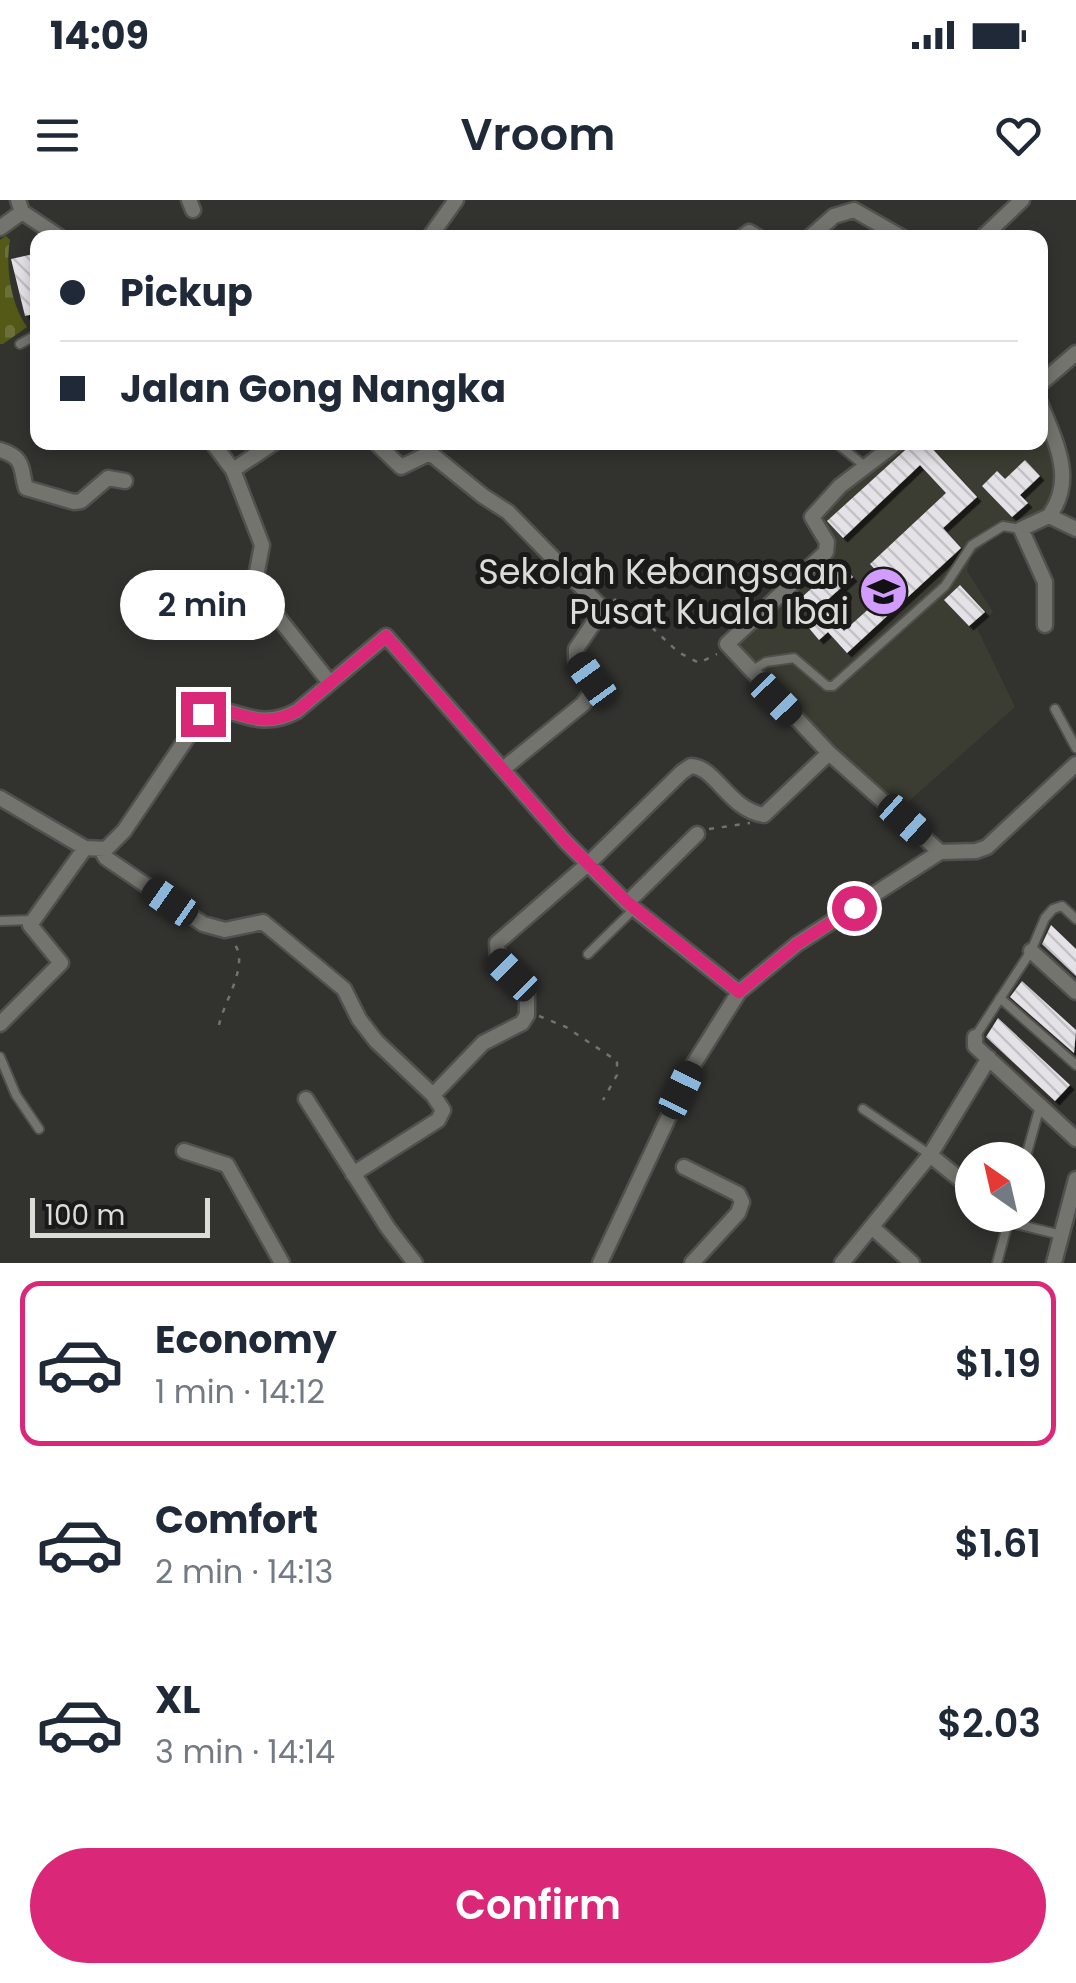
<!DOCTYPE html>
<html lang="en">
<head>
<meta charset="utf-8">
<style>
  body { margin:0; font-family:Poppins,sans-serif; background:#f2f2f3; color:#1f2937; height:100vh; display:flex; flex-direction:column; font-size:38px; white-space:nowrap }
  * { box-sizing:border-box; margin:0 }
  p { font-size:32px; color:#747a83 }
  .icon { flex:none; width:55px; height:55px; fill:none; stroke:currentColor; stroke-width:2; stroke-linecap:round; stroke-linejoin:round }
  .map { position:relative; height:1063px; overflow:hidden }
  .panel { display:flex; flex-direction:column; background:#fff; flex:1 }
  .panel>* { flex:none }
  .guide { position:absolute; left:30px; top:30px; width:1018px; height:220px; border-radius:20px; box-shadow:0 5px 15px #0003; display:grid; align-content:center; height:220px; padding:0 30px; background:#fff }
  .needle { width:65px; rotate:326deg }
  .controls { position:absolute; left:955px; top:942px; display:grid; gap:20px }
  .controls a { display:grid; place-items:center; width:90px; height:90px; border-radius:50%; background:#fff; box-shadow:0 5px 15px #0003; font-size:50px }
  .scale { position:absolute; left:30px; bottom:25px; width:180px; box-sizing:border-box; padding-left:10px; border:5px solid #dbdbd8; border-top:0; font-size:28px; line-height:35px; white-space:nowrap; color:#dbdbd8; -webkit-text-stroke:8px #1a1b18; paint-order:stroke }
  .end { position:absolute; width:45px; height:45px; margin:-22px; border:12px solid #db2777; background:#fff; box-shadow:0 0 0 5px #fff }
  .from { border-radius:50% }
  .bubble { position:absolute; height:70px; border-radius:35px; background:#fff; box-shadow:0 5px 15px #0003; font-size:32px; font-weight:600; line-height:70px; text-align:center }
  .car { position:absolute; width:30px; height:60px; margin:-30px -15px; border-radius:12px; box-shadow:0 0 8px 2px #0007; background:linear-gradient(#222 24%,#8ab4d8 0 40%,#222 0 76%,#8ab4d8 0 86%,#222 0) }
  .guide b { display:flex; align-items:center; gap:35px; height:95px; font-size:38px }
  .guide b+b { border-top:2px solid #e0e1e3 }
  .guide i { width:25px; height:25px; background:#1f2937 }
  ul { padding:18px 0 0; list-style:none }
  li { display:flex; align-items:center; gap:30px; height:165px; margin:0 20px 15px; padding:0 10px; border:5px solid transparent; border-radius:20px }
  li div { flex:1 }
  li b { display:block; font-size:38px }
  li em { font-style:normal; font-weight:600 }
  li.current { border-color:#db2777 }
  li>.icon { width:90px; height:90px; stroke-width:1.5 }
  .cta { display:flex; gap:20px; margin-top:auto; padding:20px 30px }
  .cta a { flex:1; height:115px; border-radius:60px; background:#db2777; color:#fff; font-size:40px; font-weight:600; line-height:115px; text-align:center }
  .status { display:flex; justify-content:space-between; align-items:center; height:70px; padding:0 50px; background:#fff; direction:ltr }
  .status svg { height:28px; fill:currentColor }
  header { display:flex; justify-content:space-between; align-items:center; height:130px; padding:0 30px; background:#fff; font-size:45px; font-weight:600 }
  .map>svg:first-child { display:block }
  .built { fill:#3b3c32 }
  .cemetery { fill:url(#cemetery-stones) }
  .building { fill:url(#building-back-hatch); filter:url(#shadow) }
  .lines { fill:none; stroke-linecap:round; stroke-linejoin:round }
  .service-casing { stroke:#50514d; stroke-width:12 }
  .minor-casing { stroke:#50514d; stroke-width:19 }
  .path { stroke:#72726f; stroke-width:2.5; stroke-dasharray:5 8; stroke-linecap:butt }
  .service { stroke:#74746f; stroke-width:8 }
  .minor { stroke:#74746f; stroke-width:14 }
  .route { stroke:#db2777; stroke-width:12 }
  .labels { text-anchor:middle; stroke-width:10; stroke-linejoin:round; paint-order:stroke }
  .poi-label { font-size:35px; fill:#dbdbd8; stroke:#1a1b18; text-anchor:end }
</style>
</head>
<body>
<div class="status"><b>14:09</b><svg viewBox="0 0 49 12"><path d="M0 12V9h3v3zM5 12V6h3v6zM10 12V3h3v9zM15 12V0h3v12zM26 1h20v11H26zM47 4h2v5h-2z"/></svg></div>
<header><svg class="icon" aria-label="menu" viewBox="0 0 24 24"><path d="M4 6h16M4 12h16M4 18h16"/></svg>Vroom<svg class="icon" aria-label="heart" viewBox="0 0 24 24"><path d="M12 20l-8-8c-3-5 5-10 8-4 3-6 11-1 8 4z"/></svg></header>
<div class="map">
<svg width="1076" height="1063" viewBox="0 0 1076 1063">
  <defs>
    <pattern id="cemetery-stones" width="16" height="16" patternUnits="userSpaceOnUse" patternTransform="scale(2.5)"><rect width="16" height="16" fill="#545917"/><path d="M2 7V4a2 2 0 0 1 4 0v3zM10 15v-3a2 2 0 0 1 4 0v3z" fill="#6c7038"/></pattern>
    <pattern id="building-back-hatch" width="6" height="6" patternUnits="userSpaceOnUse" patternTransform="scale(2.5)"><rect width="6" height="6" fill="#e5e2e7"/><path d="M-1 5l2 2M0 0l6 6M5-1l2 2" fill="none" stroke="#c4c2c6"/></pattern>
    <filter id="shadow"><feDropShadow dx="4.5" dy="4.5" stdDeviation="0" flood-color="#0009"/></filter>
  </defs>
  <rect width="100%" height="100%" fill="#32332f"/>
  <path class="built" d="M1040,209L1064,298L1021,326L1008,325L971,357L967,371L993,412L977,428L1015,507L900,609L833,550L730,446L835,348L815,320L857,279L907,243L1040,242Z"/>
  <path class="cemetery" d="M6,36L10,40C5,67 11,105 27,127L3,144H0V40Z"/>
  <path class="building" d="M38,53V113L25,116L11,59Z
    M914,242H926L977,297L943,328L961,348L847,453L828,432L819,440L808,427L826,411L844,431L892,388L870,364L946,293L920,265L843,338L827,321Z
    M1025,260L1040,276L1020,295L1028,303L1012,317L982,286L997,271L1005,279Z
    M840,363L853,377L815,411L802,397Z
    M960,385L985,412L969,426L944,400Z
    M1051,725L1076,749V776L1042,744Z
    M1022,781L1076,830L1074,853L1010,797Z
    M998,818L1070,885L1055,901L986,837Z"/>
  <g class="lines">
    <defs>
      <path id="service" d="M20,144L38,134
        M835,242L866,267
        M987,244L988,242
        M750,472L766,462L794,458L827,486H833L945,386L972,345L1003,326L1020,329
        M1055,509L1076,548
        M0,721L30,720
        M588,754L634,709
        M1000,798L1076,865
        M975,837L1031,751L1045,718L1053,709L1062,706L1076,719
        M0,857L16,895L39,929
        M863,909L929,954
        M1025,960L1040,906
        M1008,1022L1061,1035
        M997,1063L1009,1019"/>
      <path id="minor" d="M18,0L22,12L61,38
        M189,0L193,10
        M0,28L22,12
        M429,38L456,0
        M741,38L749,32L759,38
        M809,38L834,16L854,10L903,38
        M982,38L1022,0
        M1040,184L1076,153
        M1040,203C1056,243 1076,280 1049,316
        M212,242L233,270
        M275,242L233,270L262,345L254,387L330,483
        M375,242L401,267L430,253L483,296L508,312L603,409L576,449V459L594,488L583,504L503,569
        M898,242L840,286L812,317L827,342L826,352L727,444L829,553L940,652
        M0,250C26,258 20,269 26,288L74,302L81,301L108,278L125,281
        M1045,425V382L1021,329L1049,316L1076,329
        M0,598L85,648L106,649L124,631L203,514C231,499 252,535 297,511L386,436L566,642L627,703L739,792
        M101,650L106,658L203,724L225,730L263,722L344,789L359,819L376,841L433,895L443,910L438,920L353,974
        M627,703L697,634
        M1031,751L1076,792
        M0,824L61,763L30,725L85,648
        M975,837V846L1076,939
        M433,895L483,843L522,823L527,815V790L498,760L497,743L589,663L682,572L691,566C716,567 728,609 764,615L829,553
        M306,899L388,1028L415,1063
        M184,951L227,965L282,1063
        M930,955L972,989
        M684,967L738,994L742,1002L738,1013L692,1063
        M1005,1015L1009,1018
        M873,1028L912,1063
        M600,1063L693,865L739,792L797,744L940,652L976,651L987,647L1076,564
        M842,1063L930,955L989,858
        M1054,1063L1076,979"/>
    </defs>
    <use href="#service" class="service-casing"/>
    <use href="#minor" class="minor-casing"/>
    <path class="path" d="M612,402L616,399L624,401L678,452L699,463L717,454
      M709,629L750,623
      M539,816L566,827L617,861V875L603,900
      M219,825C224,801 251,763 233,742"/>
    <use href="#service" class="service"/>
    <use href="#minor" class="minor"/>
  </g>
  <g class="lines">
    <path class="route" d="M203,514C230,499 253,535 297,511L386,436L566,642L627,702L739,792L797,744L854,708"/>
  </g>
  <defs>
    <symbol id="school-disc" viewBox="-11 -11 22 22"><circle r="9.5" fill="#d29cfd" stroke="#1a1b18"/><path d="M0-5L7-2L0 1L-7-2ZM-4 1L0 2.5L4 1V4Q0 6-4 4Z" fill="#111"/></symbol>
  </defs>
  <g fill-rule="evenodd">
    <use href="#school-disc" x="856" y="364" width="55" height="55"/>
  </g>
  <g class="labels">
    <g class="poi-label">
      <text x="849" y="384">Sekolah Kebangsaan<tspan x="849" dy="40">Pusat Kuala Ibai</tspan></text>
    </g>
  </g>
</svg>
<div class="controls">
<a><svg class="needle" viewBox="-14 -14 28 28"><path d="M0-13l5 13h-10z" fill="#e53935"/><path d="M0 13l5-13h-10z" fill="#747a83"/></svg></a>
</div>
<div class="scale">100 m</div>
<i class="end from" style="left:854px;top:708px"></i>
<i class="end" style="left:203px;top:514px"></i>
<div class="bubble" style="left:120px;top:370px;width:165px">2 min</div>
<i class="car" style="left:592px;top:480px;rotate:324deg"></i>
<i class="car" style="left:776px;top:499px;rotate:136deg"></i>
<i class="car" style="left:905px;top:620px;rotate:132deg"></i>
<i class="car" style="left:170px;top:702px;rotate:305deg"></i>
<i class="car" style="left:512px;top:775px;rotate:315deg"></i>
<i class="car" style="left:681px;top:890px;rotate:26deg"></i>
<div class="guide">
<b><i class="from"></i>Pickup</b>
<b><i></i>Jalan Gong Nangka</b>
</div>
</div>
<section class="panel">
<ul>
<li class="current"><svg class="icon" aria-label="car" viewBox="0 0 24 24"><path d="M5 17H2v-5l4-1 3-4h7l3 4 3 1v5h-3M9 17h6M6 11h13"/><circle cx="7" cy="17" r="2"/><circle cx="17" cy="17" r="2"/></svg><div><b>Economy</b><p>1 min · 14:12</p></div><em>$1.19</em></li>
<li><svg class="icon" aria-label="car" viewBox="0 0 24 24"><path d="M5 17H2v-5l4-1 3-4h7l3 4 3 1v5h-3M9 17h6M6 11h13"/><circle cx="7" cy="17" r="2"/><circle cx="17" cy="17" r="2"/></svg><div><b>Comfort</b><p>2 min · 14:13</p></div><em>$1.61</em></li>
<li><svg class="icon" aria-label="car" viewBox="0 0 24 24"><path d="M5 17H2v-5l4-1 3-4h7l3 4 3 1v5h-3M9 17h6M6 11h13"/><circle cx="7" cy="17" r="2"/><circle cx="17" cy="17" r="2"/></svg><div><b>XL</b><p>3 min · 14:14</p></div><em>$2.03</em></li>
</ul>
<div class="cta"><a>Confirm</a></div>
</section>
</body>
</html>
